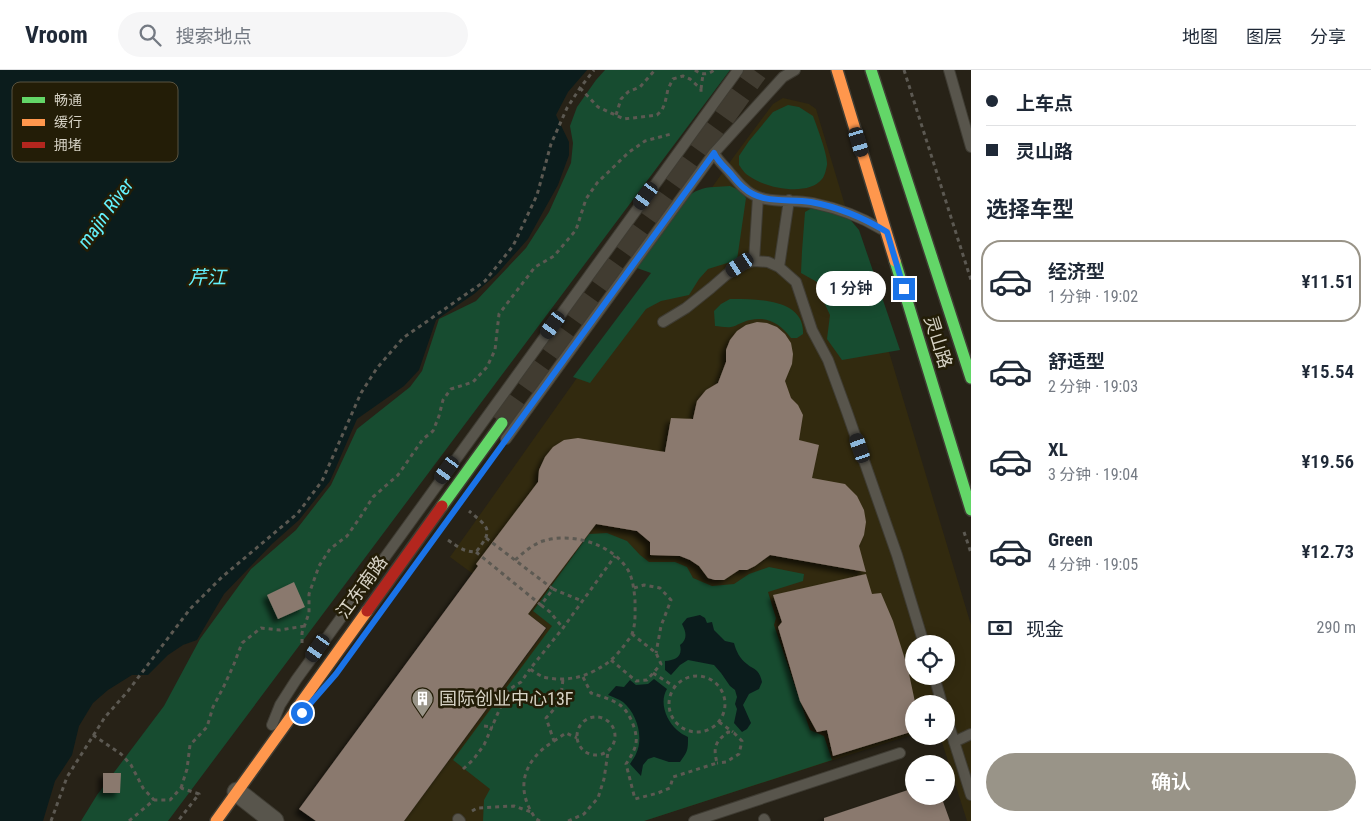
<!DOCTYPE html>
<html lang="zh">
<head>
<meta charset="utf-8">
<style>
  body { margin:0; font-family:"Roboto Condensed","Noto Sans SC",sans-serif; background:#f6f6f7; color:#1f2937; height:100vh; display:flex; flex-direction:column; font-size:19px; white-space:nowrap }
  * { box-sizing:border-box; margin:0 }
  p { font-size:16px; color:#747a83 }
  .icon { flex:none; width:28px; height:28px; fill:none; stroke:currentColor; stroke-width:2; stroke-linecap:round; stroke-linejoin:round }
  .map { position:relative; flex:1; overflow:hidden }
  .panel { display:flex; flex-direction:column; background:#fff; width:400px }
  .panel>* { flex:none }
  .top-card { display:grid; align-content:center; height:110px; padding:0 15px; background:#fff }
  .buttons { position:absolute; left:905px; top:565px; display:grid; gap:10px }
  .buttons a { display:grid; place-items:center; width:50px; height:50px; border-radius:50%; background:#fff; box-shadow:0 2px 12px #0003; font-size:25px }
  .end { position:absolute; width:22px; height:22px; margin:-11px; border:6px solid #1a73e8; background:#fff; box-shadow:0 0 0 2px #fff }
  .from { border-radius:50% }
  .bubble { position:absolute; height:35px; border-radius:18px; background:#fff; box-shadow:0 2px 12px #0003; font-size:16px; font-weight:600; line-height:35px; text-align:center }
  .car { position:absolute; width:15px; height:30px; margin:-15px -8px; border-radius:6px; box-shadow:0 0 4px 1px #0007; background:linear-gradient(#222 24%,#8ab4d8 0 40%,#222 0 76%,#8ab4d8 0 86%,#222 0) }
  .top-card b { display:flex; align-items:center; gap:18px; height:48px; font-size:19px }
  .top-card b+b { border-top:1px solid #e0e1e3 }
  .top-card i { width:12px; height:12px; background:#1f2937 }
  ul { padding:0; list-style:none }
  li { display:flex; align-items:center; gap:15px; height:82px; margin:0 10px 8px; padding:0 5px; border:2px solid transparent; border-radius:20px }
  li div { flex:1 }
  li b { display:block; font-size:19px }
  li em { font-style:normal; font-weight:600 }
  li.on { border-color:#999488 }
  li>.icon { width:45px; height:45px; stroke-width:1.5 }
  h2 { padding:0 15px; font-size:22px; line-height:60px }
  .pay { display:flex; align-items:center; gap:12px; height:55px; padding:0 15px; font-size:19px }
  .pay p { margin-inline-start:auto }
  .cta { display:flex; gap:10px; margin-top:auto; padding:10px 15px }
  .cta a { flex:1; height:58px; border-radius:30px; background:#999488; color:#fff; font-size:20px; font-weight:600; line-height:58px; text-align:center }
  header { display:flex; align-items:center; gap:30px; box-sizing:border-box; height:70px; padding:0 25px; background:#fff; border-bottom:1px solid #e0e1e3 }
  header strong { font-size:24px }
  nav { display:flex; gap:28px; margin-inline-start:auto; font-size:18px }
  .search { width:350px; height:45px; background:#f6f6f7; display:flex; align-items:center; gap:12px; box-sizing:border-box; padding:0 18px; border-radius:28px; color:#747a83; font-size:19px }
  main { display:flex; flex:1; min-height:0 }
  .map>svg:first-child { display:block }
  .built { fill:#322a0f; fill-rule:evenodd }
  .green { fill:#174c30 }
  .water { fill:#0b1c1c }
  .building { fill:#8a796e; filter:url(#shadow) }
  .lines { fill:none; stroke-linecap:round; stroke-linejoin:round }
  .secondary-tunnel { stroke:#413c31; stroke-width:28; stroke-dasharray:28 14; stroke-linecap:butt }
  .lane-casing { stroke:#3f3c33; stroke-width:12 }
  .street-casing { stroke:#3f3c33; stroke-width:21 }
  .fast-casing { stroke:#3f3c33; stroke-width:14 }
  .slow-casing { stroke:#3f3c33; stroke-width:14 }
  .jam-casing { stroke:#3f3c33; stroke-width:14 }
  .path { stroke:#5c5952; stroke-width:3; stroke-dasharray:4 4; stroke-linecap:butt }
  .lane { stroke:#58554c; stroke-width:10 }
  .street { stroke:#58554c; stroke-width:19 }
  .fast { stroke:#63d668; stroke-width:11 }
  .slow { stroke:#ff974d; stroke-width:11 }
  .jam { stroke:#b3261e; stroke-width:11 }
  .route { stroke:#1a73e8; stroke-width:6 }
  .labels { text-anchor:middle; stroke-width:5; stroke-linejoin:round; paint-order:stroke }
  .street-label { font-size:18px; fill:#d6d2c5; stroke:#231d07 }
  .poi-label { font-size:18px; fill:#d6d2c5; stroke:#231d07; text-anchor:start }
  .water-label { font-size:19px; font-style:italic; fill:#64f2fd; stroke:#231d07 }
  .key { fill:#231d07; stroke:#595340; stroke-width:1 }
  .key-label { font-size:14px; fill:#d6d2c5 }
</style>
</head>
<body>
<header>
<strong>Vroom</strong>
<div class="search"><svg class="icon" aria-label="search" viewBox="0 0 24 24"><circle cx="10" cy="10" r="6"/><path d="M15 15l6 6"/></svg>搜索地点</div>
<nav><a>地图</a><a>图层</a><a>分享</a></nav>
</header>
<main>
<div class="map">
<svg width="971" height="751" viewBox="0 0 971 751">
  <defs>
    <filter id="shadow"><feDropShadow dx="-4.5" dy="4.5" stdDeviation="2.5" flood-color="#0009"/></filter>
  </defs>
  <rect width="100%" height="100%" fill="#272217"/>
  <path class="built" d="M783,28L809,34L816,39L971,555V751H967L940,666H946V634H914V664L644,751H404L547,558L450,487L735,85L773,34ZM914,574H946V606H914Z"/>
  <path class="green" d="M605,0H730L168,751H81L97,725L164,636L200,569L251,499L296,460L331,415L357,359L410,317L422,301L439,249L476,231L526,178L549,142L571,93L573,73L570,56L577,37L596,10Z
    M788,35L799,37L813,46C817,57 828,85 827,95C826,99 825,106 822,109C808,127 765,118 749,106C745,104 742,99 739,95V86L749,71L773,42Z
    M730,116L741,121L746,128L737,190L708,199L699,209L689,225L661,231L646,239L590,313L573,307L651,203L637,198C650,177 675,128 699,120C708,116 720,117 730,116Z
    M819,134L843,141L859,160L900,280L842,290L827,269L830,245L821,226L817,212L801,203L802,181L805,142Z
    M730,229C755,229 805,228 803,264L797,268H791C780,254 768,246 750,250C743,251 737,256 731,257C726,258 720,256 715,256L714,241L721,234Z
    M607,463L627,471L640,485L649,492H675L687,497L693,508L712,516L734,514L749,504L769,497L804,504L803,511L768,522L776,548L774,555L810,660L824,666L832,690L644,751H483L484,730L490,719L453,690L552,556L533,541L589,464Z"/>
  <path class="water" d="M0,0H587L568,22L556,45L569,72V85L558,115L528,169L497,204L474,224L436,250L419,300L404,316L357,349L330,411L299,450L272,474L224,524L197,570L183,575L168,585L148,605H132L108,620L93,633L79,656L72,685L55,711L43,751H0Z
    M700,545L705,548L707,553L712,552L714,560L725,571L734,573C736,581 740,589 747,594C750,597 754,598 757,601C760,604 761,608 762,612L759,619L749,624L743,635L751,653L747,659L742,662L734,653L737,639L735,634L737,627L735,620L730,616L721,603L714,595L688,590L680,595L671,605L665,600V591C675,590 683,587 680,575C688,569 686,562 682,554L687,548Z
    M654,609L667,619C659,632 666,650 677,660C680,663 684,665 688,667C688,680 688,681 680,692H669L654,687L648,689L643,695L641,706L630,694C632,690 635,687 636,684C644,667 637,644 623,632C619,629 613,627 608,625L616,616L624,617L630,610L636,615L648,614Z"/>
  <path class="building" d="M757,252L767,253L777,257L785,264L791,273L793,284L792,294L785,311L791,328L798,335L803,345L799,370L819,375L812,408L845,414L857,426L864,440L866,452L864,465L859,476L866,502L770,485L755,496L747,500H739L724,510H715L708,508L699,496L690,490L680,486L650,485V472L637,461L596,454L528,544L546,558L404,751H316L299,739L478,496L476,494L538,412L539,400L545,387L553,377L564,370L578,368L665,382L671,348L693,349L697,331L706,320L718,313L726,292V280L730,270L737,261L746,255Z
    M866,504L872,524L881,523L893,551L908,599L915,632L911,634L914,646V661L833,686L827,660L817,662L800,631L778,557L782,552L773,525Z
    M294,512L305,537L278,549L267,525Z
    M103,703H121L120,723H103Z
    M914,718V726H941L950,751H824V748Z"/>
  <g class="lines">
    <path class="secondary-tunnel" d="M502,353L754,0"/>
    <defs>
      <path id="lane" d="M949,0L971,77
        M714,83C718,91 725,96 731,104C735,108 739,114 744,118C762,136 790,128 813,133C837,138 860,146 881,159
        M754,191L758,127
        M779,197L789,130
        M663,252L686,238L711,218L726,205L740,195L754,191L768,192L779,197L796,212L812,260L828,290L847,342L897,485L924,574
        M506,369L714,83L783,7L795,0
        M934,606L942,634
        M946,646L971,725
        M272,655L280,635L296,610L738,0
        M954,672L971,664
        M458,749L460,751
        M764,749L765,751
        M694,751L900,683"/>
      <path id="street" d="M237,722L274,751"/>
      <path id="fast" d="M871,0L971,308
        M895,191L971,440
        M442,436L502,353"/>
      <path id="slow" d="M837,0L895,191
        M216,751L367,541"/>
      <path id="jam" d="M367,541L442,436"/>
    </defs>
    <use href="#lane" class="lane-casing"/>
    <use href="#street" class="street-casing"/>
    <use href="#fast" class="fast-casing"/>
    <use href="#slow" class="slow-casing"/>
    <use href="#jam" class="jam-casing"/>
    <path class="path" d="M695,0C701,5 708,5 714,0
      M904,0L971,210
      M580,18L598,37L624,49L657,45L662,40L665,33L668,19L673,9L683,6L690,9L701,19V24
      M701,19L703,4
      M616,45L621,29L628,22L640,17L655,0
      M964,462L971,483
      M448,470C458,477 464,482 476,482C494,459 489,458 469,441
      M476,482L541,535L553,519L486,468
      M515,490C524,482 532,475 543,471C572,462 612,474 628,500C633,509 634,520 635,530C635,540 636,554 632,564C631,567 628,570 626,573C615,588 608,594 592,602C578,609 559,611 543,607C539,605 534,602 530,599L563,558L615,486
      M634,518L644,515L660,518L671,530L661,556L656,583
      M553,519L582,531
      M541,535L550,542L563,558
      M302,573V563L309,543V524L319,496L330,479L347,466L359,449L373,427L398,405L423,369L433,361L439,346L443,330L451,319L473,312L487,297L495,280L499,244L535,197L554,186L576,160L586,129L597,113L629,82L645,71L671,64
      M611,590L636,611L647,610L661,594L656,583L632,564
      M653,603L675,617
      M669 634a28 28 0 1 1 56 0a28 28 0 1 1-56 0Z
      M583,607L591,623C600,626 611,629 620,635C629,641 638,662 636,673C635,680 630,688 626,694L635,729L658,723L670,718L673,707L717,693C713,677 715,672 728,662L734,663L742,671L739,684L726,692L717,693
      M577 666a19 19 0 1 1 38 0a19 19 0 1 1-38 0Z
      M719,652L733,662
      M484,656L493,657
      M93,665L121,684L131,695L143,718L154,730
      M554,671L566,663L577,668
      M463,699L473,690L484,675L508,620L521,612L530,599
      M181,718L187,699L190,675L207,657L213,637L224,616L234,594L242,573L261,558L280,560L305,556
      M472,741L477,738L514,736L531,742
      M51,751L67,707L105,647L128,621L190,539L222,507L298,443L322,411L361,323L377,298L403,268L485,211L513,176L537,125L551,74L567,38L580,18L594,0
      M129,751L154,730H170L181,718L199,724L178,751
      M540,751L536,749C514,719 523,690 554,671L546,648C560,634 561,628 563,609
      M568,751L584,744L598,728L604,709L608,682"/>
    <use href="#lane" class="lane"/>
    <use href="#street" class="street"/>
    <use href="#fast" class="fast"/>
    <use href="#slow" class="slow"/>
    <use href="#jam" class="jam"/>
  </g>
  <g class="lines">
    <path class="route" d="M302,643L336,604L714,83C718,92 725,97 731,104C735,109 739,114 744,118C763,135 789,128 811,132C838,137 864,148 887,162L904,219"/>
  </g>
  <defs>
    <symbol id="building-pin" viewBox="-11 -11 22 30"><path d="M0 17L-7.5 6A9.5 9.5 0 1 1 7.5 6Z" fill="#999488" stroke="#231d07"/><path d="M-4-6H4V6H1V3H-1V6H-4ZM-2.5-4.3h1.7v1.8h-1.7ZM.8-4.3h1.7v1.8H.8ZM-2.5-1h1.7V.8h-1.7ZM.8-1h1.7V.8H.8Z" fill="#fff"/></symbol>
  </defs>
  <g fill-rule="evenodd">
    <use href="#building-pin" x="410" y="616" width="25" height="34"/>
  </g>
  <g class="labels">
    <g class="street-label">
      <text transform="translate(938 272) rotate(73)" y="6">灵山路</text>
      <text transform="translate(362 517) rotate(-54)" y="6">江东南路</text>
    </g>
    <g class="poi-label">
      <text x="439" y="635">国际创业中心13F</text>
    </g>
    <g class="water-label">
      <text transform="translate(105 143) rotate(-54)" y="7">majin River</text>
      <text x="207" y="214">芹江</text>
    </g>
  </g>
  <rect x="12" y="12" width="166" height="80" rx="8" class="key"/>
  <rect x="22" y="27" width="23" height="6" fill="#63d668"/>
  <rect x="22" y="49" width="23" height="7" fill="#ff974d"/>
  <rect x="22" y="72" width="23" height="6" fill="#b3261e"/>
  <g class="key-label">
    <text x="54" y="35">畅通</text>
    <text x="54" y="57">缓行</text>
    <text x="54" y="80">拥堵</text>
  </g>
</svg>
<div class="buttons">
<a><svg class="icon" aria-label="locate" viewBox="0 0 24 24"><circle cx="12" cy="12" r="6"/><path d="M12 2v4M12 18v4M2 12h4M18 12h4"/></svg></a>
<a>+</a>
<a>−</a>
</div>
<i class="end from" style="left:302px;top:643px"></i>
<i class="end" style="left:904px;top:219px"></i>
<div class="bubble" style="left:816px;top:201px;width:70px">1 分钟</div>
<i class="car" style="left:859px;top:72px;rotate:163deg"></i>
<i class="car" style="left:646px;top:126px;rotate:216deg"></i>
<i class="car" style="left:740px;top:195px;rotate:236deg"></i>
<i class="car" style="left:553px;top:255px;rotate:216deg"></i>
<i class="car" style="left:860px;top:378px;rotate:341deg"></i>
<i class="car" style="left:447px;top:400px;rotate:216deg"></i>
<i class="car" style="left:318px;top:578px;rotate:215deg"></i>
</div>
<section class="panel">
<div class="top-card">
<b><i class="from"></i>上车点</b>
<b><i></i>灵山路</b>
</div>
<h2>选择车型</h2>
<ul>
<li class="on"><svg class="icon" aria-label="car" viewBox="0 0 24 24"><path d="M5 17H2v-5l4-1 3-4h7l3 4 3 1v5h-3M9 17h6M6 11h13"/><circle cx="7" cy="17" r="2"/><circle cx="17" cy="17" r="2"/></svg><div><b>经济型</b><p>1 分钟 · 19:02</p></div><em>¥11.51</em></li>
<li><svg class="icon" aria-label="car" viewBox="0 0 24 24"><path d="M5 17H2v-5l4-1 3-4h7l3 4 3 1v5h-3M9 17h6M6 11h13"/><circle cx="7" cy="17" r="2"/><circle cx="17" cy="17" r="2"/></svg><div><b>舒适型</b><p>2 分钟 · 19:03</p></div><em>¥15.54</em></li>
<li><svg class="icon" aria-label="car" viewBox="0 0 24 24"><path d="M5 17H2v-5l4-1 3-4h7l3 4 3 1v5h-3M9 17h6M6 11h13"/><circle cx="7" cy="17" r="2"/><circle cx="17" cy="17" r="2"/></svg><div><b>XL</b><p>3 分钟 · 19:04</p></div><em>¥19.56</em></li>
<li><svg class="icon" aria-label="car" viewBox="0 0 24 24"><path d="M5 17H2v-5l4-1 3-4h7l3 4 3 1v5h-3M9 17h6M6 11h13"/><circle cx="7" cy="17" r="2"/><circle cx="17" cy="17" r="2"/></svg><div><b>Green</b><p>4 分钟 · 19:05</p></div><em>¥12.73</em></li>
</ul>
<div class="pay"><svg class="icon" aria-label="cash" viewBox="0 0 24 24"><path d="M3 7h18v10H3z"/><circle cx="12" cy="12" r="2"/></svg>现金<p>290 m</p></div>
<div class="cta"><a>确认</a></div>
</section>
</main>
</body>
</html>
